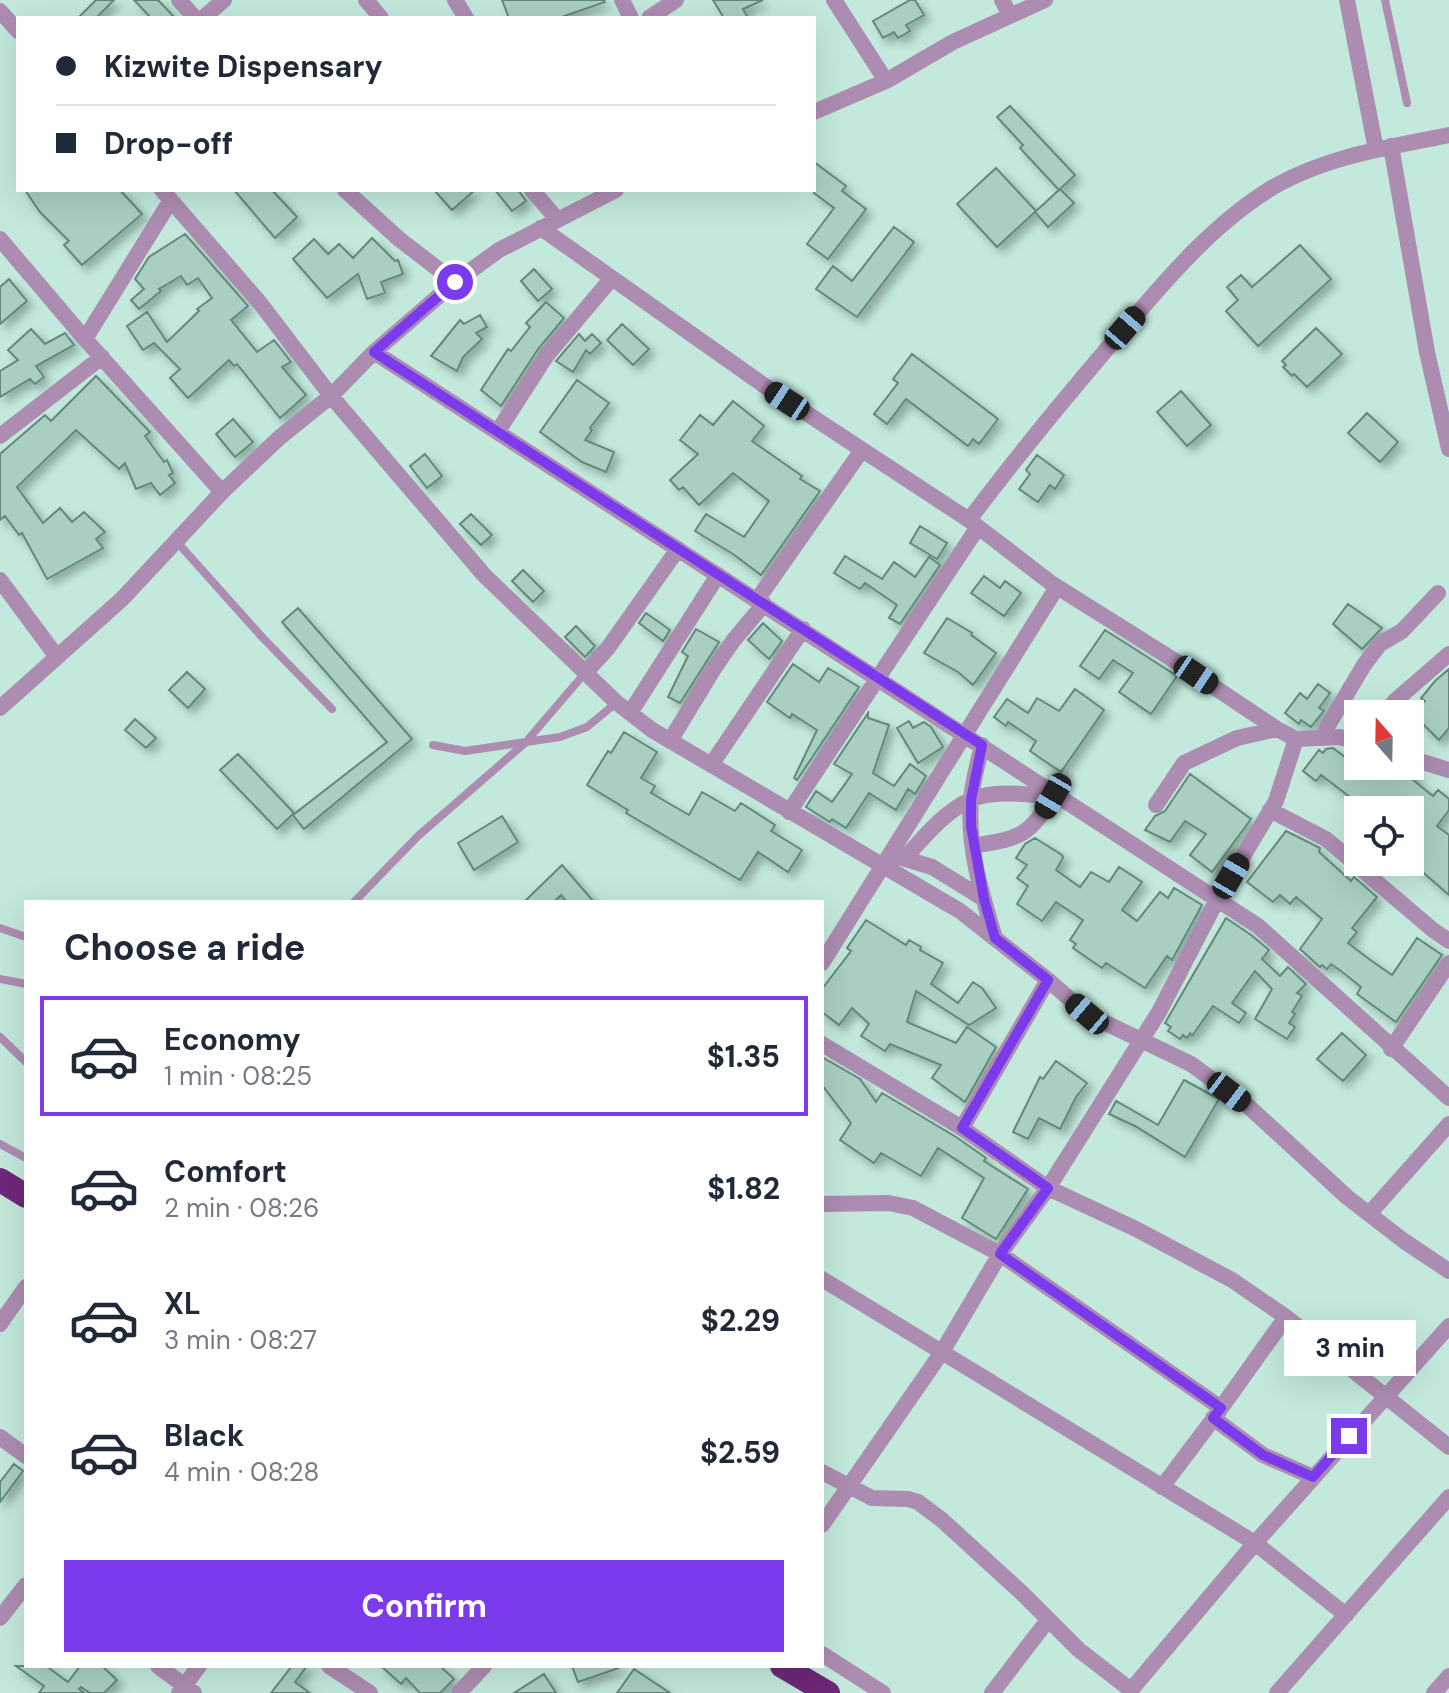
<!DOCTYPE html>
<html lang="en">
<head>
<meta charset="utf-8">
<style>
  body { margin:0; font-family:"DM Sans",sans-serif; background:#f2f2f3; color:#1f2937; height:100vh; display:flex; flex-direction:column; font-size:30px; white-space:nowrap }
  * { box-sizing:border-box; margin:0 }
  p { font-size:26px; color:#747a83 }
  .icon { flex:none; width:44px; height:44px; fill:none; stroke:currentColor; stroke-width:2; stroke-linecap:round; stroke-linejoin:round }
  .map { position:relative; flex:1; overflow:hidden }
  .drawer { position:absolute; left:24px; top:900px; width:800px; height:768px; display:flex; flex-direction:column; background:#fff; border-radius:0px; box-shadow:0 8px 32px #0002 }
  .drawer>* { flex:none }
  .banner { position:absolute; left:16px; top:16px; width:800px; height:176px; border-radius:0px; box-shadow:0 8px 32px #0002; display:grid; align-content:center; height:176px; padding:0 40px; background:#fff }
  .needle { width:52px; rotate:340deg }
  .fabs { position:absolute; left:1344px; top:700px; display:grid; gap:16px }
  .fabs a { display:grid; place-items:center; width:80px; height:80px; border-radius:0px; background:#fff; box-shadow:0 8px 32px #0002; font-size:40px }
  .end { position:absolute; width:36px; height:36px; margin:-18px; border:10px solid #7c3aed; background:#fff; box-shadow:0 0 0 4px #fff }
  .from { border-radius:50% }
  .bubble { position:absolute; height:56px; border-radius:0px; background:#fff; box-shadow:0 8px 32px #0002; font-size:26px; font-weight:700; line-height:56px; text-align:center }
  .car { position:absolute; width:24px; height:48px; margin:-24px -12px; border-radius:10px; box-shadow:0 0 6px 2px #0007; background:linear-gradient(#222 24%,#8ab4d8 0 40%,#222 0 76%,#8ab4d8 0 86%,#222 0) }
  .banner b { display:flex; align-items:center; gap:28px; height:76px; font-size:30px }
  .banner b+b { border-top:2px solid #e0e1e3 }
  .banner i { width:20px; height:20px; background:#1f2937 }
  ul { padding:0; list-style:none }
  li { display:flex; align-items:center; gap:24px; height:120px; margin:0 16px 12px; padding:0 24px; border:4px solid transparent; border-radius:0px }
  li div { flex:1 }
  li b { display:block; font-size:30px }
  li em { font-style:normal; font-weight:700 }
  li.active { border-color:#7c3aed }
  li>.icon { width:72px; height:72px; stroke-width:1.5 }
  h2 { padding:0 40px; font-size:36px; line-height:96px }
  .primary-button { display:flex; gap:16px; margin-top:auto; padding:16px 40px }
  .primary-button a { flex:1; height:92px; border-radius:0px; background:#7c3aed; color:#fff; font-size:32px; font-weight:700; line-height:92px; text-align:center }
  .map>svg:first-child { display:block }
  .building { fill:#a8cfc2; stroke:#63887c; stroke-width:2; filter:url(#shadow) }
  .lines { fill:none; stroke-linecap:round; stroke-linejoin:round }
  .lane { stroke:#ad8cb1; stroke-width:8 }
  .street { stroke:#ad8cb1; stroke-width:16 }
  .highway { stroke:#6e2878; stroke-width:24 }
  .route { stroke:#7c3aed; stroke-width:10 }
</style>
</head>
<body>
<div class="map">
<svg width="1449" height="1693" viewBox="0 0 1449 1693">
  <defs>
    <filter id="shadow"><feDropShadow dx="5.5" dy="5.5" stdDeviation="4" flood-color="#0004"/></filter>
  </defs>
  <rect width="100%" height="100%" fill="#c2e9dc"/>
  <path class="building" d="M96,0H114L96,18H78Z
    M134,0H158L175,18H151Z
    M502,0H604L605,2L559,18H509Z
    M713,0H763L743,9L748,18H724Z
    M910,0H915L924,15L906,25L910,31L898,38L894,32L883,38L873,21Z
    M1010,106L1075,175L1059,190L1020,148L1023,145L997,117Z
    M814,162L846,186L842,191L866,209L828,259L807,244L834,208L814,193Z
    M996,168L1036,211L997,247L957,204Z
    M1060,189L1074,203L1048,227L1035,212Z
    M25,190H120L142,214L82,265L64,245L69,241L40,212Z
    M234,190H272L297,217L275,238Z
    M434,190H475L452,210Z
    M495,190H518L526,201L512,211Z
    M894,227L914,242L857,317L816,289L833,266L852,281Z
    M185,234L248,306L231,320L257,352L274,340L291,362L282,367L306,395L280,418L237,364L234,366L229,360L188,398L170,378L180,369L154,343L143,350L127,326L147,312L167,342L199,311L197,309L212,298L198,278L187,285L181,276L159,289L161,291L139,309L131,300L144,289L135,279L149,257Z
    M372,238L395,261L398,260L403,274L381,282L385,293L367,299L358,274L327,298L293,259L314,239L328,254L339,244L353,258Z
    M1300,245L1331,279L1258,346L1226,311L1238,300L1227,287L1241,275L1252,287Z
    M534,269L552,289L538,301L521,281Z
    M9,279L27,301L0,324V287Z
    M546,302L564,318L538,349L501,406L481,390L508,349L511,351L530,327L526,323Z
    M480,315L487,327L476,333L482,339L463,357L457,371L431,356L460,320L464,324Z
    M622,324L649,349L633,365L607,340Z
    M1316,328L1342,354L1307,387L1294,374L1292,376L1283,367L1286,365L1282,361Z
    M31,329L45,344L65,333L74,345L36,366L44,377L35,384L30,379L0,397V371L18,360L8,350Z
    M579,334L585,341L592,334L601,343L590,354L586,350L573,372L556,361Z
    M912,354L998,419L979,444L973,439L968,446L906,399L887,424L874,414L898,383L893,379Z
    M96,376L150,432L145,436L164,462L167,460L173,473L169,475L175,483L160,495L151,483L136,489L125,463L119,469L76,430L17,487L43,523L60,508L72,522L84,512L105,532L96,539L103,548L47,579L22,533L19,535L5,516L0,520V454L45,415L51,421Z
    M577,380L609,403L590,428L592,430L585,440L614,452L606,472L582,462L540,432Z
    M1181,391L1211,425L1187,446L1157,412Z
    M733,401L764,426L752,441L802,476L800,479L820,491L761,575L733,554L695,531L706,514L744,537L769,501L733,473L699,505L683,487L679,490L670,480L698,454L680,440L700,415L713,425Z
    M1367,413L1398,442L1380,462L1348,433Z
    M233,419L253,442L235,457L216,434Z
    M425,454L442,476L427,488L410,466Z
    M1037,455L1064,475L1055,489L1050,485L1038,502L1019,489L1030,474L1026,470Z
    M471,514L492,535L481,545L460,524Z
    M920,526L947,543L937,559L910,543Z
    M845,556L882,579L894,562L915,577L929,557L940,565L900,624L889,618L897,605L865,583L860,589L834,573Z
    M523,570L544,591L533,602L512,581Z
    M984,576L1000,588L1005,581L1021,593L1004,616L971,593Z
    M1348,604L1382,628L1362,649L1333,624Z
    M298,608L412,739L304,829L293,815L387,742L282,622Z
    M646,613L670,630L663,641L639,623Z
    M947,618L972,633L971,635L996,653L973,685L958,672L924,653Z
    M763,623L782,641L769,659L748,640Z
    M576,626L595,646L585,657L565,637Z
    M696,629L719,642L680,703L668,697L688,656L682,652Z
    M1105,630L1177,676L1151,714L1119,692L1133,673L1113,660L1099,679L1080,666Z
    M793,664L819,682L828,668L859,687L797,780L794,778L817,730L792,714L790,718L767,702Z
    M1449,669V728L1439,740L1412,713L1425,701L1421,698L1435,681Z
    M187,672L205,689L188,708L169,690Z
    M1318,684L1330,693L1319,708L1324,711L1311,727L1301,720L1299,724L1285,713L1300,693L1307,699Z
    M1075,689L1104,710L1061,772L1030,751L1036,741L1008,722L1006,726L994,717L1007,699L1028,713L1037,698L1059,711Z
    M868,713V718L889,725L873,773L894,786L910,764L926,776L915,794L908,789L896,810L869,793L846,828L832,819L830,822L806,807L816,791L832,802L852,774L834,764Z
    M135,719L156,738L146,748L125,730Z
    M909,721L913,728L924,722L931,727L943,747L918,763L897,728Z
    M624,732L657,752L641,778L655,786L651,793L689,815L702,792L735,811L741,803L775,825L771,831L802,850L788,872L758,852L740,880L626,813L628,810L587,785L608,751L611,753Z
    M1333,748L1345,757L1349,751L1358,753V766H1403L1417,772L1412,779L1433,796L1438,790L1449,799V810L1437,826L1449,835V895L1410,861V810H1399L1391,804L1387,810H1348L1355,801L1321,775L1316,781L1303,771L1319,750L1323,753L1326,749Z
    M238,754L294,813L277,829L220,770Z
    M1190,774L1251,819L1212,872L1190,855L1206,834L1185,821L1170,842L1145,830L1155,816L1165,811Z
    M502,816L518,842L474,870L458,843Z
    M1286,831L1320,848L1319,852L1351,881L1354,877L1377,897L1352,928L1357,932L1348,943L1369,959L1392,975L1417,938L1442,955L1396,1022L1357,994L1361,987L1341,971L1331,964L1327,969L1322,965L1320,967L1300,949L1322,919L1296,897L1290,904L1280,895L1273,902L1247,882Z
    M1035,838L1062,855L1063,858L1056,870L1080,887L1091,872L1109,882L1119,867L1142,882L1122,910L1137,921L1160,892L1168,898L1174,888L1202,905L1172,960L1167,956L1145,988L1106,963L1102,968L1073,948L1076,944L1070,940L1083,920L1056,902L1042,921L1017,904L1028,886L1017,878L1027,865L1016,858L1025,844Z
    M562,865L594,902H567L561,895L554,902H524Z
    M1226,918L1251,935L1269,950L1262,959L1280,976L1288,967L1306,984L1297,993L1302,996L1292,1012L1295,1014L1289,1023L1295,1027L1287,1039L1255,1019L1272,989L1255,971L1232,1003L1246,1013L1239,1023L1213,1006L1192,1036L1190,1033L1187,1038L1183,1035L1180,1039L1168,1031L1171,1027L1165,1023Z
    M866,920L906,945L909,940L921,947L920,950L943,963L931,984L958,1003L973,982L982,988L996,1008L969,1025L916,991L907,1022L956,1043L967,1027L996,1047L965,1102L932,1078L941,1065L890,1044L885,1051L861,1036L869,1024L852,1008L839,1025L822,1012V989L851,951L847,948Z
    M1342,1033L1366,1055L1343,1081L1317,1059Z
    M822,1057L860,1079L876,1102L882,1093L956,1137L986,1158L984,1161L1028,1189L996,1239L962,1218L984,1178L938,1148L921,1176L881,1153L874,1163L840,1140L851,1123L822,1085Z
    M1056,1061L1087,1083L1076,1097L1060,1129L1039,1118L1028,1139L1013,1132L1040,1077L1043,1079Z
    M1184,1080L1219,1099L1185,1157L1135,1126L1109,1114L1116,1101L1158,1125Z
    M14,1464L23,1471L0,1502V1482Z
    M16,1666H46L68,1682L80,1666H102L117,1680L104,1693H90L81,1687L79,1689L84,1693H39L44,1686Z
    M292,1666H307L295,1682L310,1693H271Z
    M381,1666H440L454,1679L440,1693H420L406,1678L401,1684Z
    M572,1666H618L619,1668L578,1682Z
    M634,1669L670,1693H617Z
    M544,1674L556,1693H514Z"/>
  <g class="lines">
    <path class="lane" d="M1385,0L1407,103
      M177,542L262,637L332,709
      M433,745L465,751L560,737L587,727L616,703
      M354,902L418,836L525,743L585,673
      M0,928L26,937
      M0,979L26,984
      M0,1037L26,1062
      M0,1144L26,1158"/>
    <path class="street" d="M179,0L195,18
      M366,0L381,18
      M455,0L466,18
      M622,0L631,18
      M834,0L886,81
      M1002,0L1010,15
      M1347,0L1376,150
      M0,11L18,31
      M203,18L224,0
      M649,18L676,0
      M814,112L886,81L953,42L1045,0
      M1391,146L1427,352L1449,449
      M162,190L260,303L331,396L484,575L616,702L652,730L960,911L1048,980L1087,1014L1191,1064L1248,1106L1347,1197L1404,1241L1449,1271
      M345,190L399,239L455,282
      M532,190L557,219
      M541,228L762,384L969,520L1051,583L1172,659L1277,729L1296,739L1339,737L1358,742
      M0,239L85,339L222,492
      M85,339L171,200
      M374,352L1258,926L1449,1098
      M498,431L547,355L612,278
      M0,436L102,357
      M969,520C1020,452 1074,387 1130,322C1171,274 1215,223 1270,189C1323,157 1389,147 1449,135
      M0,580L57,657
      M757,600L862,450
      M586,672L608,648L678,549
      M0,708L122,599L222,492L279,438L331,396L374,352L455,282L499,250L616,190
      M630,713L718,575
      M1384,714L1396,700L1449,654
      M1323,738L1327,727L1364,665L1380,644L1402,631L1438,593
      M670,741L713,670L733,641L764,604
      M982,745C978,763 972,783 971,801C967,847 982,895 995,938
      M1410,758L1449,770
      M711,765L803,629
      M1156,805L1184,763L1237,738L1277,729
      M1270,810L1326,839L1433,930L1449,941
      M789,812L978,527
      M973,846C1018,838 1029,838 1053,796
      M899,857L932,867L984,899
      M905,858C923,838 944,812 970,800C995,789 1031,795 1058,797
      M822,963L1057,587
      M822,1044L962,1128L1048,1188L1136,1229L1232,1280L1286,1317L1449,1447
      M1391,1049L1449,963
      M962,1128L1048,980
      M822,1204L889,1203L913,1208L1000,1254L1221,1408L1286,1317
      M1369,1214L1449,1124
      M822,1279L1255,1543L1346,1615
      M0,1324L26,1287
      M1213,1418L1263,1455L1313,1477
      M0,1437L26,1456
      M822,1472L872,1498L908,1499L918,1502L942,1520L1023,1594L1079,1650L1131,1690L1255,1543L1449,1326
      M1162,1487L1220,1410
      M822,1525L942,1352L1000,1254L1048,1188L1159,1012L1218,898L1276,801L1296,739
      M0,1618L26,1585
      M822,1654L883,1693
      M158,1666L194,1693
      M329,1666L370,1693
      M179,1693L199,1666
      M459,1693L484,1666
      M992,1693L1048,1620
      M1277,1693L1449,1497
      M1434,1693L1449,1676"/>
    <path class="highway" d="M0,1180L26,1196
      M782,1666L828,1693"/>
  </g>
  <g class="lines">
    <path class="route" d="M455,282L374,352L982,745L971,800V826L984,899L995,938L1048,980L962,1128L1048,1188L1000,1254L1221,1408L1213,1418L1263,1455L1313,1477L1349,1436"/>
  </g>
</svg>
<div class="fabs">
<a><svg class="needle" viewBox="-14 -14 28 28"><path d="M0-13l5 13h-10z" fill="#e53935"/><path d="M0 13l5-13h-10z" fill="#747a83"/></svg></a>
<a><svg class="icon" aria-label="locate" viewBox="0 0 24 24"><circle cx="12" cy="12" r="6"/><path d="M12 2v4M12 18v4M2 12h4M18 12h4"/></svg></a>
</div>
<i class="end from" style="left:455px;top:282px"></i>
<i class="end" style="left:1349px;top:1436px"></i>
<div class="bubble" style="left:1284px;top:1320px;width:132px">3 min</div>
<i class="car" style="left:1125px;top:328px;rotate:41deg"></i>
<i class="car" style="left:787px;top:401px;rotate:303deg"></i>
<i class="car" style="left:1196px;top:675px;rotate:124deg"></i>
<i class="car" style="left:1053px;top:796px;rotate:210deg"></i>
<i class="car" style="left:1231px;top:876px;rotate:30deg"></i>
<i class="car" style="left:1087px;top:1014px;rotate:310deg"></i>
<i class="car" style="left:1229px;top:1092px;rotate:127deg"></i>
<div class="banner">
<b><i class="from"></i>Kizwite Dispensary</b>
<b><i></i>Drop-off</b>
</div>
<section class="drawer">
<h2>Choose a ride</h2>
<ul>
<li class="active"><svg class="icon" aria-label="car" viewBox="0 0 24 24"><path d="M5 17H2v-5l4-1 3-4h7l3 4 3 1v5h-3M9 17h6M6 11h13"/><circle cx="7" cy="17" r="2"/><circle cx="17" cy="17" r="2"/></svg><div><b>Economy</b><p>1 min · 08:25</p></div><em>$1.35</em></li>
<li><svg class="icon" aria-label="car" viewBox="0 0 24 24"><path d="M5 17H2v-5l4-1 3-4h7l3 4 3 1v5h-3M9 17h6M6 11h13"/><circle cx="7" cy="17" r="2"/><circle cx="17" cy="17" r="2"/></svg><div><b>Comfort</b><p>2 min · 08:26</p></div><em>$1.82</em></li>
<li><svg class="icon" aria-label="car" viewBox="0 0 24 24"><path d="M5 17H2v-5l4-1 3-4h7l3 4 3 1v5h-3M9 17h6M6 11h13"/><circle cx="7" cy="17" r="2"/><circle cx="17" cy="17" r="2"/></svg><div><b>XL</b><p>3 min · 08:27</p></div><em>$2.29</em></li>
<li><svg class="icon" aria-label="car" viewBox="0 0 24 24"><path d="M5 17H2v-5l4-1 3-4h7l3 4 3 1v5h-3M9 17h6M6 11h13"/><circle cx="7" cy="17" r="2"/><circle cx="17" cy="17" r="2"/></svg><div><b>Black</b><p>4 min · 08:28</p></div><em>$2.59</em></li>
</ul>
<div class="primary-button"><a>Confirm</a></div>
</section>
</div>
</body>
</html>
